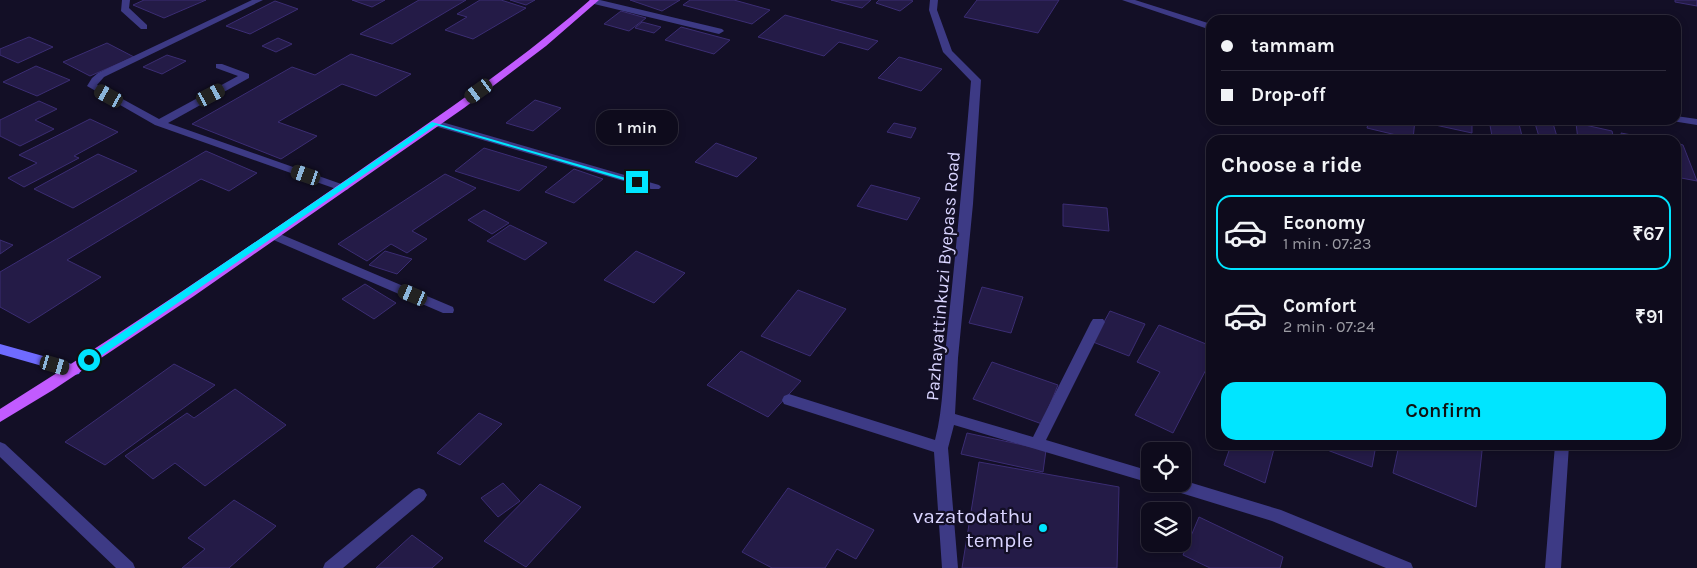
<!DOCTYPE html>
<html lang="en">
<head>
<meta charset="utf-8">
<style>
  body { margin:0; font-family:Karla,sans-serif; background:#1c1929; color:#f1f3f6; height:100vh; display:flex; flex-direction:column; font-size:19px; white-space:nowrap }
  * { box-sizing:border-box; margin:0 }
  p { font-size:16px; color:#9b9ba3 }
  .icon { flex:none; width:28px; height:28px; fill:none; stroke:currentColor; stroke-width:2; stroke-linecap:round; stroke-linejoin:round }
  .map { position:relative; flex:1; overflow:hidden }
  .drawer { position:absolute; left:1206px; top:135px; width:475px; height:315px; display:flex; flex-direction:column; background:#0e0b1c; border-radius:15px; box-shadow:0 2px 8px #0003,0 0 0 1px #2e2b3b }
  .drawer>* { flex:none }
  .hud { position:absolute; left:1206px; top:15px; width:475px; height:110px; border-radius:15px; box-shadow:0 2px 8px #0003,0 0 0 1px #2e2b3b; display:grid; align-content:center; height:110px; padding:0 15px; background:#0e0b1c }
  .tools { position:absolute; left:1141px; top:442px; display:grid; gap:10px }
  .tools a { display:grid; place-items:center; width:50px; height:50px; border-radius:10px; background:#0e0b1c; box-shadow:0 2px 8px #0003,0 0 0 1px #2e2b3b; font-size:25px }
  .end { position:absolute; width:22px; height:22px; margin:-11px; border:6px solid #00e5ff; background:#111; box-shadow:0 0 0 2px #111 }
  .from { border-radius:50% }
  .bubble { position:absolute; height:35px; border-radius:15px; background:#0e0b1c; box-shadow:0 2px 8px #0003,0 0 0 1px #2e2b3b; font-size:16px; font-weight:600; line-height:35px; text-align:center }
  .car { position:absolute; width:15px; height:30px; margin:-15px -8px; border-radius:6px; box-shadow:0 0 4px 1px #0007; background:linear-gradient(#222 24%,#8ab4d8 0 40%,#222 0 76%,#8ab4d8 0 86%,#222 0) }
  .hud b { display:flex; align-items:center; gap:18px; height:48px; font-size:19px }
  .hud b+b { border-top:1px solid #2e2b3b }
  .hud i { width:12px; height:12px; background:#f1f3f6 }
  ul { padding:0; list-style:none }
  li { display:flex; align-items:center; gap:15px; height:75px; margin:0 10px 8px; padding:0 5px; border:2px solid transparent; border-radius:15px }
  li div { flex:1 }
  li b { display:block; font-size:19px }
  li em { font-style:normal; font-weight:600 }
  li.on { border-color:#00e5ff }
  li>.icon { width:45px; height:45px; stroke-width:1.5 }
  h2 { padding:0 15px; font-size:22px; line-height:60px }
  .cta { display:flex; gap:10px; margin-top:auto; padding:10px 15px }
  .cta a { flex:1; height:58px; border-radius:15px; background:#00e5ff; color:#111; font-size:20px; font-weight:600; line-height:58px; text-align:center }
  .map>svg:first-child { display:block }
  .building { fill:#241b47; stroke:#3b2d73 }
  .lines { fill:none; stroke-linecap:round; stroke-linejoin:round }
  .street { fill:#3d3a85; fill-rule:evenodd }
  .secondary { fill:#6f6bff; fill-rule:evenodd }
  .primary { fill:#c25bff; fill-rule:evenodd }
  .route { fill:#00e5ff }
  .poi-dot { fill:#00e5ff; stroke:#130f26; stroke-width:2 }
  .labels { text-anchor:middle; stroke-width:4.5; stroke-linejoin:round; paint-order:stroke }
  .street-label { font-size:18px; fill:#d9d4ff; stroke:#130f26 }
  .near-poi-label { font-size:21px; fill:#d9d4ff; stroke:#130f26; text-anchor:end }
</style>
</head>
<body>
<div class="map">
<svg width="1697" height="568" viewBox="0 0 1697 568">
  <rect width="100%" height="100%" fill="#130f26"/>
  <path class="building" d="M144,0H206L164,18L133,5Z
    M352,0H385L372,7Z
    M419,0H466L392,44L360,34Z
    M480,0H501L526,8L473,39L445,30L467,17L457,14Z
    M510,0H535L526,5Z
    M630,0H680L662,11Z
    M690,0H734L770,10L752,24L683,5Z
    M831,0H871L862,8Z
    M879,0H911L913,1L900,11L876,3Z
    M977,0H1059L1038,33L964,17Z
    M1675,0H1697V6L1675,2Z
    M275,1L298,9L250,34L226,26Z
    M621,11L646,18L629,31L604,24Z
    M785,15L878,41L868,50L839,42L824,56L758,37Z
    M642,22L661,27L654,33L635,28Z
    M681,27L730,40L714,54L665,40Z
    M29,37L53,47L18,63L0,55V49Z
    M278,38L292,44L276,52L262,46Z
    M107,43L134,57L90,76L63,62Z
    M351,54L411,74L376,96L342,84L278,122L317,136L281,159L192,124L292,67L315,75Z
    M167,55L186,61L162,74L143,67Z
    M899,57L942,69L921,91L878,78Z
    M36,66L70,80L37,96L3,82Z
    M535,100L561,108L533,131L506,123Z
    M39,101L57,109L35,120L54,129L20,146L0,136V120Z
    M90,119L118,132L74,156L79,158L24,187L8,178L37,163L19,155Z
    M1369,120H1415L1413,139L1367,128Z
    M1426,120H1472V133L1426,123Z
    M1489,120H1518L1523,140L1492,136Z
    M1534,120H1552L1558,140H1540Z
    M894,123L916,128L911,138L887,132Z
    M1576,123L1612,131L1614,140H1578Z
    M1621,133L1658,140H1623Z
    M716,143L757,158L737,177L695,162Z
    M1676,143L1683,145L1697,181L1676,177Z
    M484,148L547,167L519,191L455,171Z
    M206,151L257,173L229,191L201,179L67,260L101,277L29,323L0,307V272Z
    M98,154L137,171L73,208L34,189Z
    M574,169L603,179L574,203L545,192Z
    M445,174L476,188L412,231L427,239L407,253L391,244L367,261L338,244Z
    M871,185L920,198L907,220L857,206Z
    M1063,204L1107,208L1109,231L1063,226Z
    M484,210L509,223L492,234L468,220Z
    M510,225L547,243L525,260L487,241Z
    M0,240L13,245L0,254Z
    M385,251L412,259L397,274L369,265Z
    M636,251L685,273L654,303L604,280Z
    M365,284L396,303L374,319L342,299Z
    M982,287L1023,297L1011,333L969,323Z
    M798,290L846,309L810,356L761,336Z
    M1110,311L1145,324L1129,356L1093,342Z
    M1159,325L1211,346V360L1173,433L1135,415L1160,372L1137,362Z
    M741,351L801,381L768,417L707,385Z
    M992,362L1058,385L1042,424L973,399Z
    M174,364L215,385L105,465L65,442Z
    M235,389L286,425L205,486L175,463L153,479L125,456L187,413L194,418Z
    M479,413L502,424L460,465L437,453Z
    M967,433L1046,450L1043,472L961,454Z
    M1231,445H1275L1265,483L1224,465Z
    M1314,445H1376L1372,467Z
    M1399,445H1467L1482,451L1476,507L1393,473Z
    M979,462L1119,487L1117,568H962Z
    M503,483L520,501L498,517L481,498Z
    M540,484L581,507L526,567L484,541Z
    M788,488L874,530L856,559L837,549L825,568H772L742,552Z
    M234,500L276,526L229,568H182L205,549L188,538Z
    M1199,517L1283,557L1280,568H1210L1183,555Z
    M412,535L443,558L432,568H376Z"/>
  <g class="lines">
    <path class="street" d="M122,0H130L129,8L147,25V29H141L121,11Z
      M252,0H263L104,77L97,85L159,119L238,76L216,68V64H222L249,74V78L168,123L347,186L349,188L347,190H339L155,125L87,86L92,78L98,73Z
      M589,0H600L722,29L724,31L719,34L590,3Z
      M930,0H938L937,10L952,51L981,80L973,204L958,358L955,414L1033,437L1091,322L1093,319H1103L1105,322L1046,440L1150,471V483L954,425L948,448L958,568H942L934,452L784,404L782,400L784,396L789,394L935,440C944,406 943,370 947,335C956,250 964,165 971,81L943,52L929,10Z
      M1122,0H1135L1211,24V30Z
      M1676,116L1697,119V125L1672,121L1676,120Z
      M435,120L659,185L661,187L659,189H651L431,125L430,123L431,121Z
      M273,231L453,307L454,310L453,313H443L269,238L267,235Z
      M0,442L5,444L133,563L135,568H116L0,457Z
      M1555,445H1569L1561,568H1545Z
      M1182,480L1281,510L1411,563L1413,568H1386L1272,521L1168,489L1165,484H1182Z
      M419,488L424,490L427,495L424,500L343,568H323L325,563L414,490Z"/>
    <path class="secondary" d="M0,344L79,366L81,370L79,374L74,375L0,354Z"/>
    <path class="primary" d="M590,0H599L546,46L464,108L194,296L53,390L0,422V409C121,333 239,254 356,173C436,118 517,64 590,0Z"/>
  </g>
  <path class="route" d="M432,122L640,182L634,183L436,125L92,362H86V357Z"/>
  <circle class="poi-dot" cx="1043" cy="528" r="5"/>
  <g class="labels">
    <g class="street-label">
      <text transform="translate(943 276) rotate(-85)" y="6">Pazhayattinkuzi Byepass Road</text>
    </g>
    <g class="near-poi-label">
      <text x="1033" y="523">vazatodathu<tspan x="1033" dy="24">temple</tspan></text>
    </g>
  </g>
</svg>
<div class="tools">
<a><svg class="icon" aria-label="locate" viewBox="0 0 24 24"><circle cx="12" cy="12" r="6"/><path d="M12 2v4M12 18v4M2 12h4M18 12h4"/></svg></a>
<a><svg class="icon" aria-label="layers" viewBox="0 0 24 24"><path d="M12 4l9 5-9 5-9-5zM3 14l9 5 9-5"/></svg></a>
</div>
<i class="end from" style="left:89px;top:360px"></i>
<i class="end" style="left:637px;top:182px"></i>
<div class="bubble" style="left:596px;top:110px;width:82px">1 min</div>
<i class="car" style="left:479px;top:91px;rotate:234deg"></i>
<i class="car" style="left:211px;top:95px;rotate:62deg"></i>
<i class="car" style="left:109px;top:96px;rotate:299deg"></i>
<i class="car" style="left:306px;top:175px;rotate:289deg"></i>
<i class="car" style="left:413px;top:295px;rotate:293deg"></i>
<i class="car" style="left:55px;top:365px;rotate:106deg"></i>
<div class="hud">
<b><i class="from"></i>tammam</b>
<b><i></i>Drop-off</b>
</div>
<section class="drawer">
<h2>Choose a ride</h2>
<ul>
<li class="on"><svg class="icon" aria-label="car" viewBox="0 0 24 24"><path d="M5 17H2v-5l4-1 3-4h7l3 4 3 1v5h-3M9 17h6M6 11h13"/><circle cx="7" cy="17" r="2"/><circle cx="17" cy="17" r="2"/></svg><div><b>Economy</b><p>1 min · 07:23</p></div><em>₹67</em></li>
<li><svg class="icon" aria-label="car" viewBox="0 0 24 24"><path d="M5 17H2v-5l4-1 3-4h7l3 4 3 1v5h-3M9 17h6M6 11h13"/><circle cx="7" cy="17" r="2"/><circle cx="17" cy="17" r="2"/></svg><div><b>Comfort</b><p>2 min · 07:24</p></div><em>₹91</em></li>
</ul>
<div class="cta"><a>Confirm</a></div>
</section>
</div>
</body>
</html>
